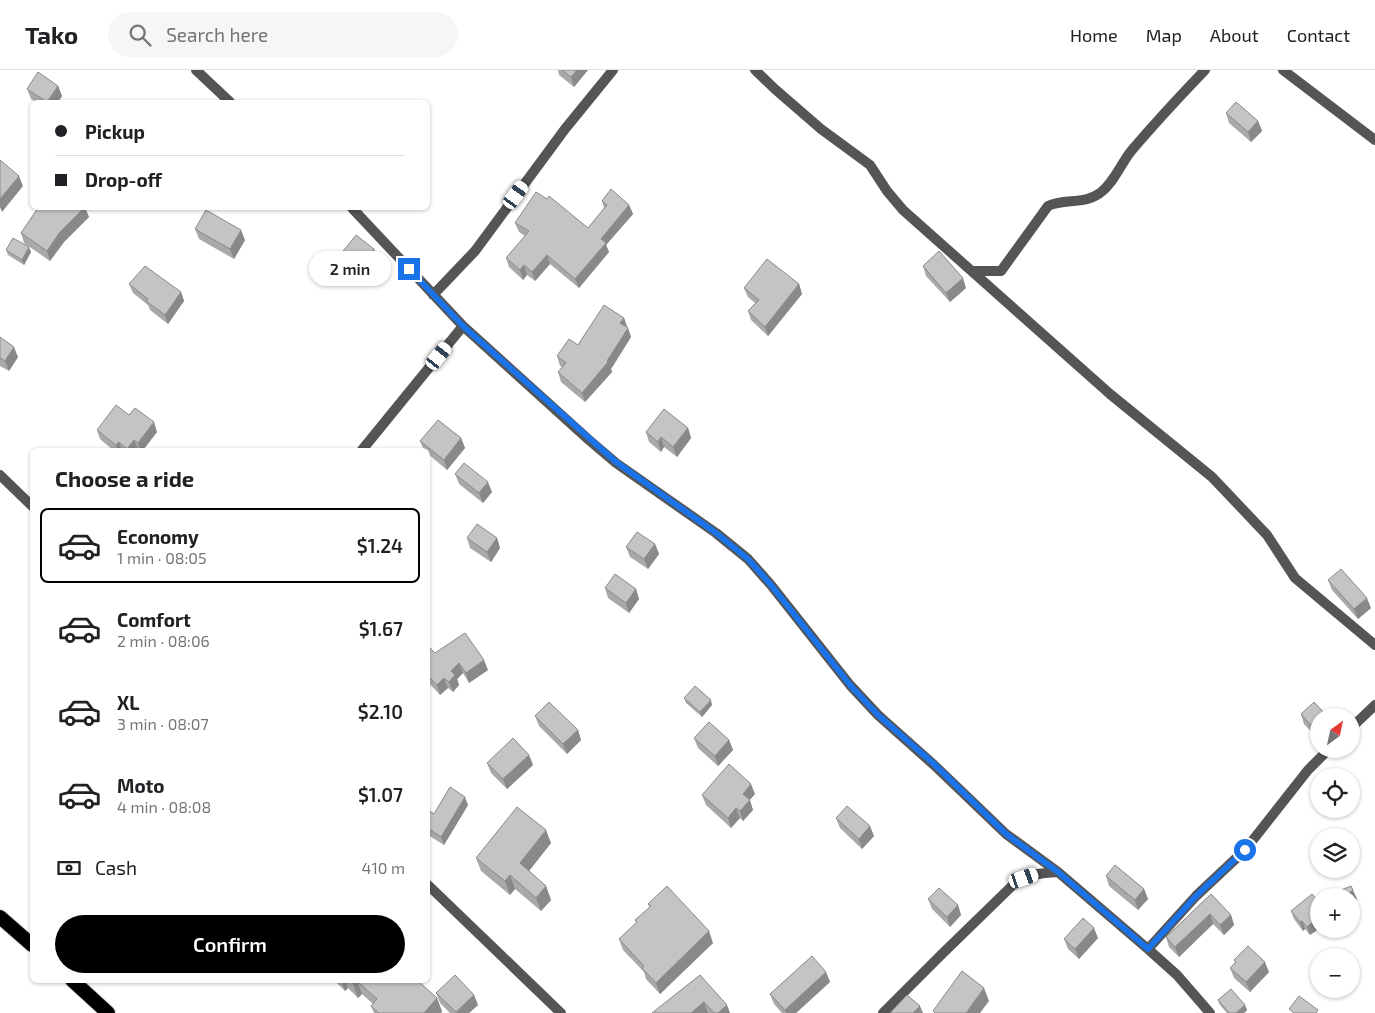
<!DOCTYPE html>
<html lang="en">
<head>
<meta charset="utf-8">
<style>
  body { margin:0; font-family:"Exo 2",sans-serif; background:#f6f6f6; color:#202124; height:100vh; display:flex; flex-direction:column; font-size:19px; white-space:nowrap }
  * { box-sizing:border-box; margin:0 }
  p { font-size:16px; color:#757577 }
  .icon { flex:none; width:28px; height:28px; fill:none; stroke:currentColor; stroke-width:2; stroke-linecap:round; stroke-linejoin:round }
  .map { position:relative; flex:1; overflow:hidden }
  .side { position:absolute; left:30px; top:378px; width:400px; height:535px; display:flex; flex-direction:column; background:#fff; border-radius:8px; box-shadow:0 1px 4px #0004 }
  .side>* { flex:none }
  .top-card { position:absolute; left:30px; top:30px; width:400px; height:110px; border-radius:8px; box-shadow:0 1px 4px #0004; display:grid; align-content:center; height:110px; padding:0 25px; background:#fff }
  .needle { width:32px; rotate:33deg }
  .controls { position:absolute; left:1310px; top:638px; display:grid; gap:10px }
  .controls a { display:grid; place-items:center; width:50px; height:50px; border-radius:50%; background:#fff; box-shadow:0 1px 4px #0004; font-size:25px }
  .end { position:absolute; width:22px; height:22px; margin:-11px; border:6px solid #1a73e8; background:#fff; box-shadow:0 0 0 2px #fff }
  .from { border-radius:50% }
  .bubble { position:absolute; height:35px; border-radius:18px; background:#fff; box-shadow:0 1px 4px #0004; font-size:16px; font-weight:600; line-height:35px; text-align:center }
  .car { position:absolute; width:15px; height:30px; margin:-15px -8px; border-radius:6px; box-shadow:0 0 4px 1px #0007; background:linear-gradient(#fff 24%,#345 0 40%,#fff 0 76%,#345 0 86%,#fff 0) }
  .top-card b { display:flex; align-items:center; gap:18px; height:48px; font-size:19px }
  .top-card b+b { border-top:1px solid #e0e0e0 }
  .top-card i { width:12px; height:12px; background:#202124 }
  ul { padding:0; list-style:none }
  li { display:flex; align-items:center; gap:15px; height:75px; margin:0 10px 8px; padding:0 15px; border:2px solid transparent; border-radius:8px }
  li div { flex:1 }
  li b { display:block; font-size:19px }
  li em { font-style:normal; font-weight:600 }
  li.active { border-color:#000 }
  li>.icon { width:45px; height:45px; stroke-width:1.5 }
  h2 { padding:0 25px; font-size:22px; line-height:60px }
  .pay { display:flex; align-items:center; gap:12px; height:55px; padding:0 25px; font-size:19px }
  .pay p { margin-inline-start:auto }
  .action { display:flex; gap:10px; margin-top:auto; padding:10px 25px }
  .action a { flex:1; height:58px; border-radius:30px; background:#000; color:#fff; font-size:20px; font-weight:600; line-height:58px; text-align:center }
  header { display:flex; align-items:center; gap:30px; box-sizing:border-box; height:70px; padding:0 25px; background:#fff; border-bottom:1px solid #e0e0e0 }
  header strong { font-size:24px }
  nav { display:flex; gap:28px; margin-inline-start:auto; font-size:18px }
  .search { width:350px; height:45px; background:#f6f6f6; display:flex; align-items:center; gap:12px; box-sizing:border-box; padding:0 18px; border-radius:28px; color:#757577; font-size:19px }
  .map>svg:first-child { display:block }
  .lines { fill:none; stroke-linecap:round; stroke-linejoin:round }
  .trunk-casing { stroke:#dbdbdb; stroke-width:16 }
  .minor { stroke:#555; stroke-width:10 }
  .tertiary { stroke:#555; stroke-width:10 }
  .trunk { stroke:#000; stroke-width:14 }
  .wall { fill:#a9a9a9 }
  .shaded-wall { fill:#898989 }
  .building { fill:#c4c4c4; stroke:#898989 }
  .route { stroke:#1a73e8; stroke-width:6 }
</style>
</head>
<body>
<header>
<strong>Tako</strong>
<div class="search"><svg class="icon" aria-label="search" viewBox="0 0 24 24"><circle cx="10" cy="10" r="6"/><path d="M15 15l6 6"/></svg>Search here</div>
<nav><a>Home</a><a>Map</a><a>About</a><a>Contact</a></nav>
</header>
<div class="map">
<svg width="1375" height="943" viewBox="0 0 1375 943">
  <rect width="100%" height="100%" fill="#fff"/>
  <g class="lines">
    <defs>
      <path id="trunk" d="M0,847L32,875
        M72,910L108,943"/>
    </defs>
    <use href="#trunk" class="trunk-casing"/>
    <path class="minor" d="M196,0L230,32
      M755,0L776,20L821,59L870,95L887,121L903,140L1110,324L1212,407L1267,465L1295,508L1375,575
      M1283,0L1375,70
      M352,138L463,256L589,370L616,393L716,463L748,489L771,515L850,615L878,645L934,695L1006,764L1058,802L1148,879L1177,905L1210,943
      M973,201H1001L1048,136C1064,128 1084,135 1100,123C1114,113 1121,93 1132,80C1155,53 1180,26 1205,0
      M433,225L475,181L565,59L613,0
      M362,380L463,256
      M1351,658L1375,635
      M1148,879L1196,826L1245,780L1308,700L1329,679
      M883,943L942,884L1015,813C1029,804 1042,803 1058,802"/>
    <path class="tertiary" d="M0,405L32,436
      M428,815L561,943"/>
    <use href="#trunk" class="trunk"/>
  </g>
  <path class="wall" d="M558,0H588L574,17L559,5Z
    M58,16L62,26L58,32H60H36L31,29L27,19Z
    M1226,43L1258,51L1262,61L1251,72L1229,53Z
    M602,131L629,135L633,144L606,175L609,182L579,218L550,194L535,211L527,205L523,210L509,197L506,188L525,166L519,162L515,153L588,158L604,138Z
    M38,138H85L89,147L64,172L50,191L24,173L21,163Z
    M195,159L245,170L234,189L199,169Z
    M374,179L377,189L361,209L343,195L340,185Z
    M6,180L31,182L24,195L8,185Z
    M923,196L966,218L950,232L926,206Z
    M129,214L181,222L184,231L168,254L150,240L148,235L133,223Z
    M799,214L802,224L768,266L751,250L748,241L755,233L748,227L744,218Z
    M624,248L631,267L611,299L612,302L585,332L561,312L558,302L562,297L560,296L557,286L578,275Z
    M0,267L18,287L9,301L0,296Z
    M129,345L157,362L143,380H113L100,369L97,360Z
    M688,358L691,368L677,387L664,377L661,382L649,372L646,362Z
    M461,368L465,378L447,400L428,384V380H424L420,371Z
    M455,404L492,422L483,433L459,414Z
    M467,468H497L500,478L491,492L470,478Z
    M655,474L659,484L648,499L630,487L626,477Z
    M1328,510L1371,538L1358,549L1332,520Z
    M605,518L636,519L639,529L629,543L608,528Z
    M428,576L435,583L488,600L469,613L463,603L457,609L459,615L453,622L448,618L440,625L428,612Z
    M684,628L712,635L702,647L686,633Z
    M1301,644L1319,646V670L1304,654Z
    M535,646L578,660L581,670L567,684L539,656Z
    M694,668L729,670L733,680L718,696L698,678Z
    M529,685L533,695L507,719L491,703L487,693Z
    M755,724L749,730L753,740L743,751L740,748L731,758L706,735L702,725Z
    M468,735L444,775L428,765V740L434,744Z
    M836,748L874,766L862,779L840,758Z
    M551,773L529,801L546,816L551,830L541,841L515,819L510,825L481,801L476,788Z
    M1106,806L1144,819L1148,829L1138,840L1109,816Z
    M1211,824L1231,845L1234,855L1224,865L1213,854L1179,887L1169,877L1166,867Z
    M1312,824L1310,865L1305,859L1303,861L1294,849L1291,841Z
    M928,829L958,835L961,845L950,857L932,839Z
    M648,834L713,873L660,924L646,909L644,902L623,880L619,869L636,853L635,850L650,838Z
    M1098,868L1079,889L1068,879L1064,869Z
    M1234,890L1269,902L1250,922L1234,908L1230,898L1235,892Z
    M826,902L830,912L796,943H782L774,934L770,924Z
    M700,905L730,943H652Z
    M334,910H417L442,941L441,943H374L371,936L373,934L362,924L358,928L348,918L345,921Z
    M436,923L474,925L478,935L469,943H450L440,933Z
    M1218,930L1245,935L1247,940L1244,943H1227L1220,935Z"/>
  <path class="shaded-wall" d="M577,0H588L574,17L571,7Z
    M58,16L62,26L58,32H47Z
    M1258,51L1262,61L1251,72L1248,62Z
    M19,106L23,116L2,142L0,137V129Z
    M629,135L633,144L606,175L609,182L579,218L575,209L601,169Z
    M84,138H85L89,147L64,172L50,191L47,181L60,162Z
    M241,160L245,170L234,189L230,179Z
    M29,177L31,182L24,195L22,190Z
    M374,179L377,189L361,209L358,199Z
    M547,185L550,194L535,211L532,202Z
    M524,195L527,205L523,210L520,200Z
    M963,208L966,218L950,232L946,223Z
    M799,214L802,224L768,266L765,257Z
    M181,222L184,231L168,254L165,245Z
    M624,248L627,257L620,253Z
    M628,258L631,267L611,299L612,302L585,332L582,323L607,291Z
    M14,277L18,287L9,301L5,291Z
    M154,352L157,362L143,380H140L138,373Z
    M688,358L691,368L677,387L673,377Z
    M661,367L664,377L661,382L658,372Z
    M461,368L465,378L447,400L444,390Z
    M134,370L138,379L128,380L127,379Z
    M119,372L122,380H118L116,375Z
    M488,412L492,422L483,433L479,423Z
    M497,468L500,478L491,492L487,482Z
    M655,474L659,484L648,499L644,489Z
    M636,519L639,529L629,543L626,533Z
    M1367,528L1371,538L1358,549L1354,539Z
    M484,590L488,600L469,613L466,603Z
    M459,593L463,603L457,609L459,615L453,622L449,612L451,601Z
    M444,608L448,618L440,625L437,615Z
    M711,630L712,635L702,647L700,642Z
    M578,660L581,670L567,684L563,674Z
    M729,670L733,680L718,696L715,686Z
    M529,685L533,695L507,719L503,709Z
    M751,714L755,724L746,734L743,724Z
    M465,727L468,735L444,775L441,767Z
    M750,730L753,740L743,751L740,741Z
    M736,738L740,748L731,758L728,748Z
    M870,756L874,766L862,779L859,769Z
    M546,760L551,773L525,806L520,793Z
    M510,805L515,819L510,825L505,811Z
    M546,816L551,830L541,841L536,828Z
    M1144,819L1148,829L1138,840L1135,830Z
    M1353,820L1357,829L1351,833V826H1346Z
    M958,835L961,845L950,857L947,847Z
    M1210,844L1213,854L1179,887L1175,877Z
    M1231,845L1234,855L1224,865L1220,855Z
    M1319,847V859L1310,865L1307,857Z
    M1302,851L1305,859L1303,861L1300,852Z
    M1094,858L1098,868L1079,889L1075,879Z
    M709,861L713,873L660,924L656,913Z
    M1265,892L1269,902L1250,922L1246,912Z
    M826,902L830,912L796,943H786L785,940Z
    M341,910H345L348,918L345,921Z
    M357,911L362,924L358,928L353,914Z
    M984,918L989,931L980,943H966Z
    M474,925L478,935L469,943H456Z
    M437,928L442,941L441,943H424Z
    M704,932L708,943H691Z
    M727,935L730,943H718Z
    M1245,935L1247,940L1244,943H1236Z
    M920,936L923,943H913Z"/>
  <path class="building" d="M562,0H577L571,7Z
    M38,2L58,16L47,32L27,19Z
    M1236,32L1258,51L1248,62L1226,43Z
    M0,90L19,106L0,129Z
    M611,119L629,135L601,169L606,173L575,209L547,185L532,202L524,195L520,200L506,188L529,161L515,153L536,122L547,129L549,126L588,158L607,135L602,131Z
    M38,138H84L60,162L47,181L21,163Z
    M206,140L241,160L230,179L195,159Z
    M356,165L374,179L358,199L340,185Z
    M13,168L29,177L22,190L6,180Z
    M939,181L963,208L946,223L923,196Z
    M767,189L799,214L765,257L748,241L759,230L744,218Z
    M145,196L181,222L165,245L146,231L148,229L129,214Z
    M604,235L624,248L620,253L628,258L607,291L608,292L582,323L558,302L566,293L557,286L569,269L578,275Z
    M0,267L14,277L5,291L0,288Z
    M116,335L129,345L135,338L154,352L138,373L134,370L127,379L119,372L116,375L97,360Z
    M664,339L688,358L673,377L661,367L658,372L646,362Z
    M438,350L461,368L444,390L420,371Z
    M464,393L488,412L479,423L455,404Z
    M477,454L497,468L487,482L467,468Z
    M637,462L655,474L644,489L626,477Z
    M1341,499L1367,528L1354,539L1328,510Z
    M615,504L636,519L626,533L605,518Z
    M465,563L484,590L466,603L459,593L451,601L455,605L449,612L444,608L437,615L428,606V576L435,583Z
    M695,616L711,630L700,642L684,628Z
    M549,632L578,660L563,674L535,646Z
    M1314,632L1327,646H1319L1318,663L1301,644Z
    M709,652L729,670L715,686L694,668Z
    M513,668L529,685L503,709L487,693Z
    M729,694L751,714L743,724L750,730L740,741L736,738L728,748L702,725Z
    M450,717L465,727L441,767L428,758V740L434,744Z
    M847,736L870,756L859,769L836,748Z
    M517,737L546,760L520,793L546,816L536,828L510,805L505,811L476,788Z
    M1115,795L1144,819L1135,830L1106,806Z
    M667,816L709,861L656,913L642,898L644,896L619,869L637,852L635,850L651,836L648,834Z
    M1351,816L1353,820L1346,826H1327Z
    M939,818L958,835L947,847L928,829Z
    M1211,824L1231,845L1220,855L1210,844L1175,877L1166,867Z
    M1312,824L1317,830H1319V847L1307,857L1302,851L1300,852L1291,841Z
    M1083,848L1094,858L1075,879L1064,869Z
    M1248,876L1265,892L1246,912L1230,898L1236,892L1234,890Z
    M812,886L826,902L785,940L770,924Z
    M962,901L984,918L966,943H935L933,941Z
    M455,905L474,925L456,942L436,923Z
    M700,905L727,935L718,943H714L704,932L691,943H652Z
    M349,910H417L437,928L424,943H379L371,936L377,929L357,911L353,914Z
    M1231,919L1245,935L1236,943H1229L1218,930Z
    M907,925L920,936L913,943H890Z
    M1299,926L1318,940L1316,943H1294L1289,939Z"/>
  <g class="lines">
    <path class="route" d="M409,199L463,256L616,392L716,463L748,489L771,515L850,615L878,645L934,694L1006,764L1058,802L1148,879L1196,826L1245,780"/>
  </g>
</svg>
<div class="controls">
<a><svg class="needle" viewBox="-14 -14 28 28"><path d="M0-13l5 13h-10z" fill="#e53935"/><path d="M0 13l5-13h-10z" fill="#757577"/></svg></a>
<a><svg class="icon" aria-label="locate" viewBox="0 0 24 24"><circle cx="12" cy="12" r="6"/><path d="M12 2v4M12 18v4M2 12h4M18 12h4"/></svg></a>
<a><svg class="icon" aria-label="layers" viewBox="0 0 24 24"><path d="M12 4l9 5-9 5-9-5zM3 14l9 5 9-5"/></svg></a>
<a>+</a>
<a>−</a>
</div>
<i class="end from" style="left:1245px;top:780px"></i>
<i class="end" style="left:409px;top:199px"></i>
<div class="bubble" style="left:309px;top:181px;width:82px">2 min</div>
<i class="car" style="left:516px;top:125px;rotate:36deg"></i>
<i class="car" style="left:439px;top:286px;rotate:39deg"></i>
<i class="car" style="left:1024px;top:808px;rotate:71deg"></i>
<div class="top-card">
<b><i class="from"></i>Pickup</b>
<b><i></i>Drop-off</b>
</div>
<section class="side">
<h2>Choose a ride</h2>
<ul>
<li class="active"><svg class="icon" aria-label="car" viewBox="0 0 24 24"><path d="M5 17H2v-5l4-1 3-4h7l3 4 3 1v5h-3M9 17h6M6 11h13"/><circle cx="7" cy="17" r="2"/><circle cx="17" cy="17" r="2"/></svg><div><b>Economy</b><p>1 min · 08:05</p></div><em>$1.24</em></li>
<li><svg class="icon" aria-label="car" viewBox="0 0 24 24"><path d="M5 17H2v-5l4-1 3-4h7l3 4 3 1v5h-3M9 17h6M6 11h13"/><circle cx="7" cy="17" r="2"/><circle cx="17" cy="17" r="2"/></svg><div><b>Comfort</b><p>2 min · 08:06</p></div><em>$1.67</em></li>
<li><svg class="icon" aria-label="car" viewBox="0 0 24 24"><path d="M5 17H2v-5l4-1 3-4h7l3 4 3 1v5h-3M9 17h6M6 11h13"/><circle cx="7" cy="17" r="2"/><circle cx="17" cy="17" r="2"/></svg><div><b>XL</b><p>3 min · 08:07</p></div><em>$2.10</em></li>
<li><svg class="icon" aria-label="car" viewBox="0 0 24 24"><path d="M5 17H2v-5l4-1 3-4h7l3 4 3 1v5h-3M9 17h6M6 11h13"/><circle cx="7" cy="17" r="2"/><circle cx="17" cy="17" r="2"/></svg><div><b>Moto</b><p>4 min · 08:08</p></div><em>$1.07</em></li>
</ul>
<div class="pay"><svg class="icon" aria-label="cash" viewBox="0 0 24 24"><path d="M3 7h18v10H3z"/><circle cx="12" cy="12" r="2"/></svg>Cash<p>410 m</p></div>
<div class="action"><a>Confirm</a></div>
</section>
</div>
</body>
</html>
